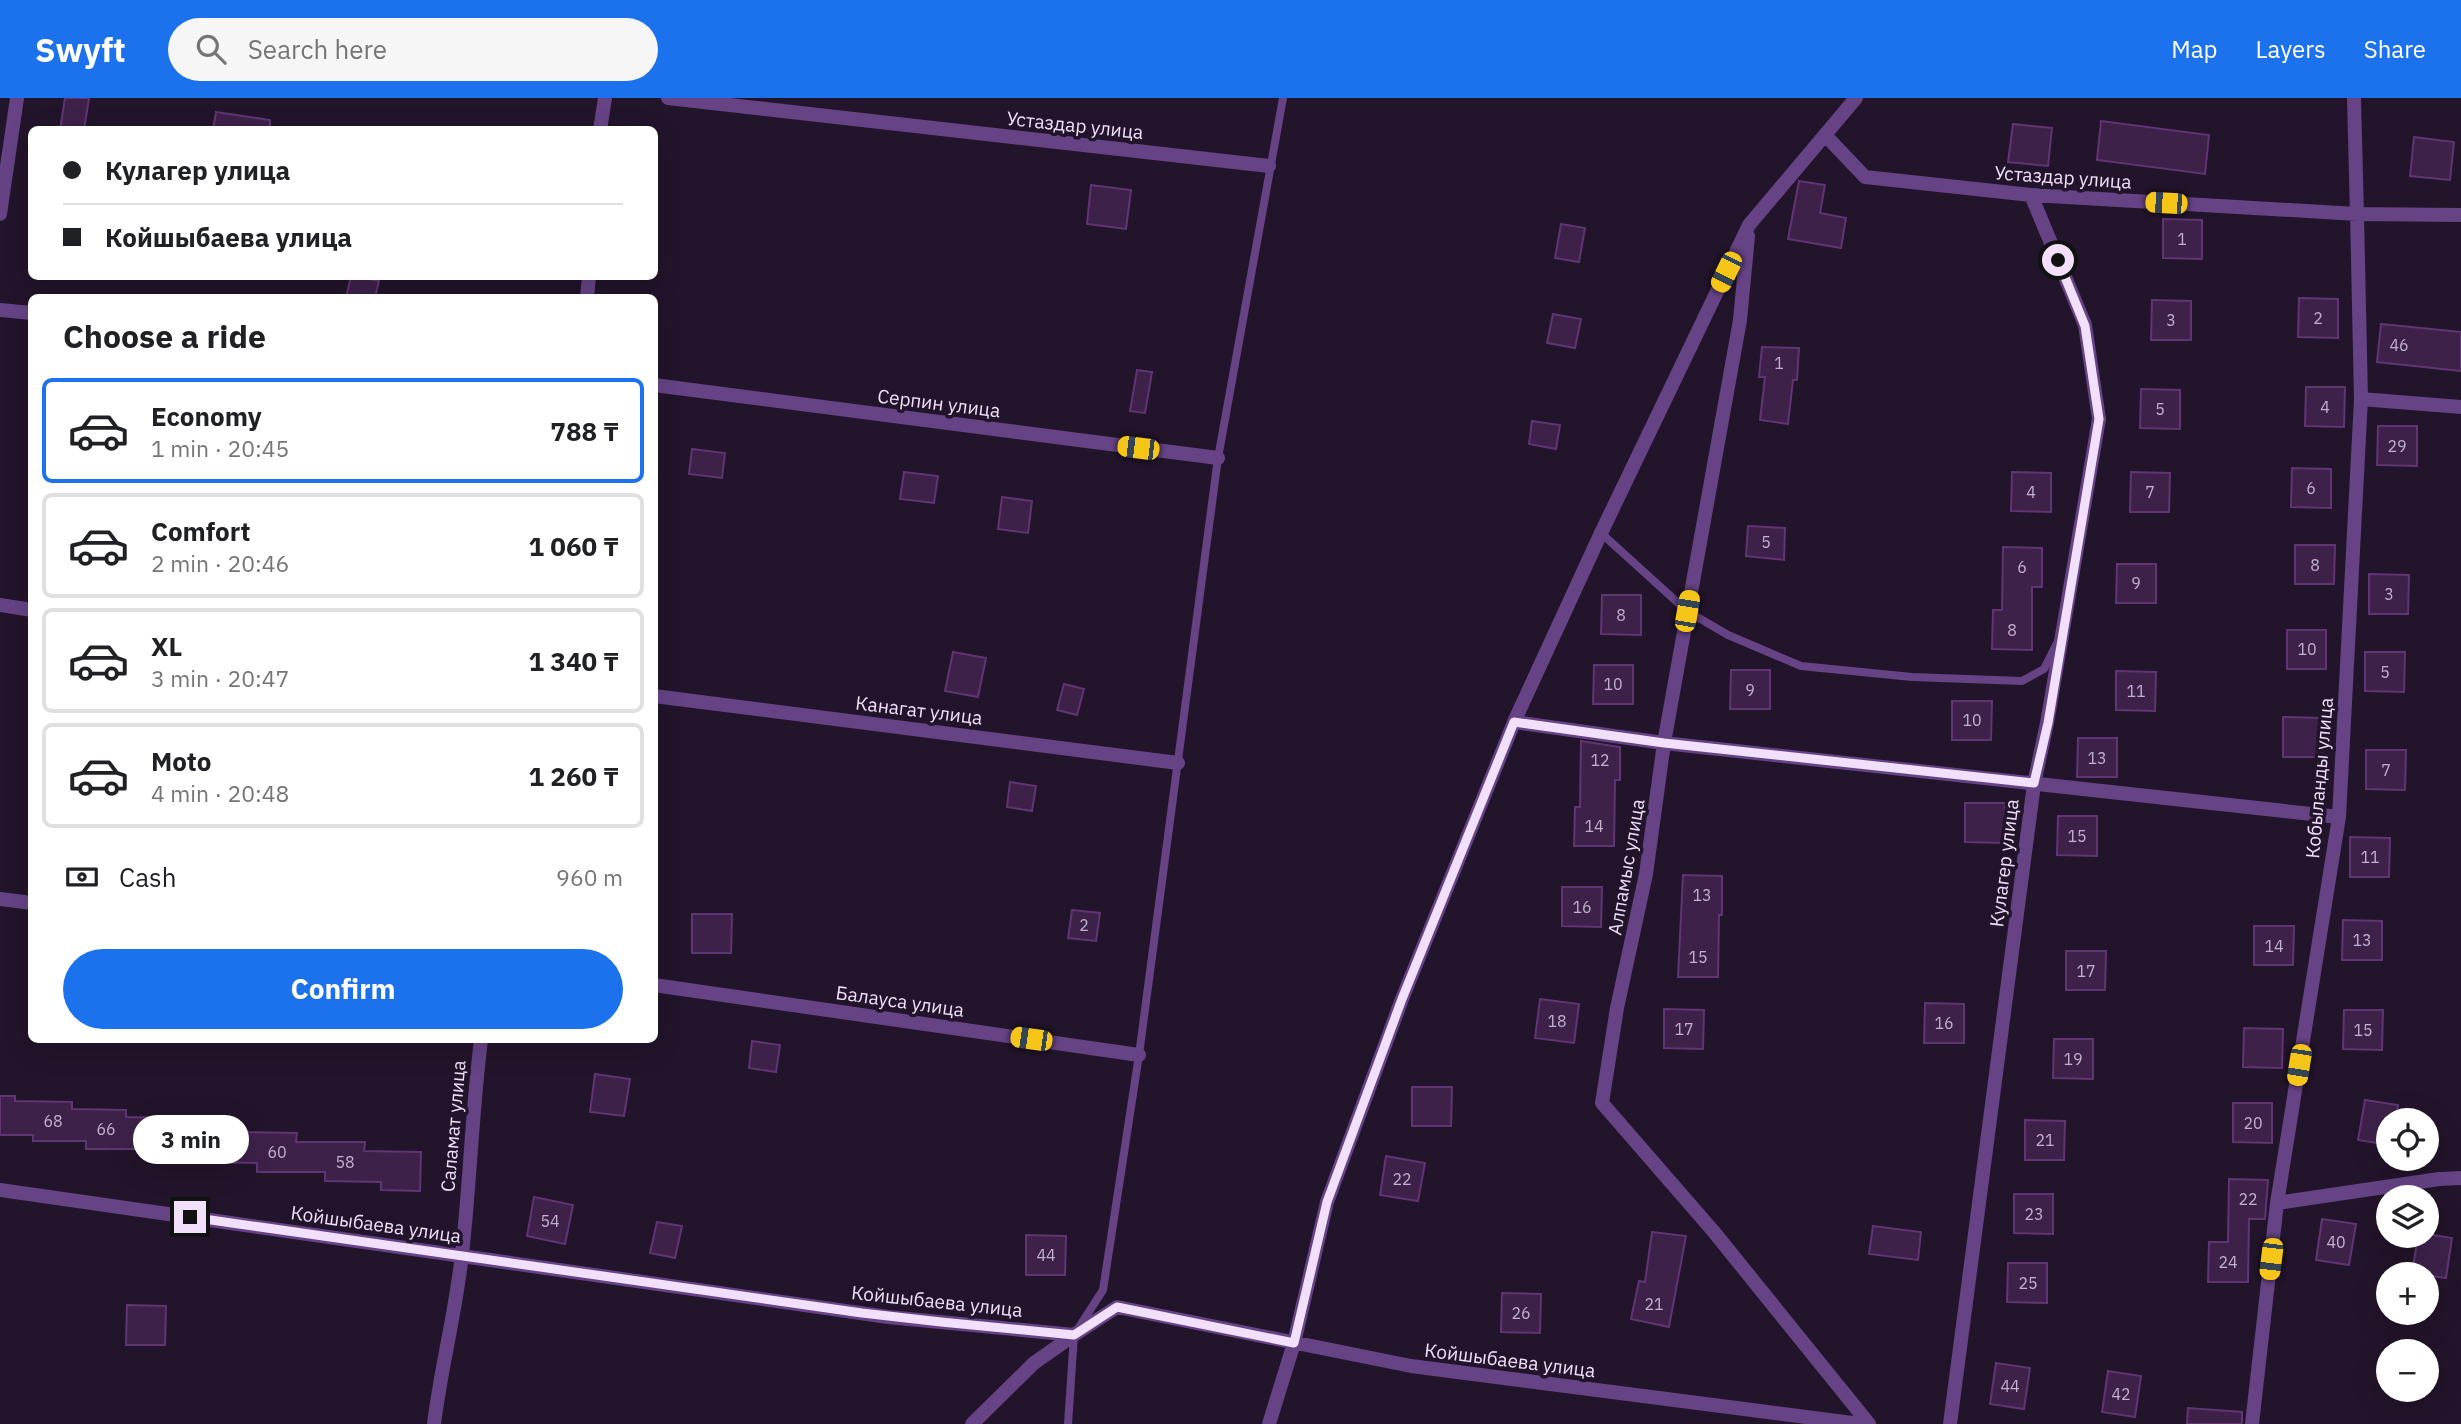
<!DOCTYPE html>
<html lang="en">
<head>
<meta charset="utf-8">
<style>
  body { margin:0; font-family:"IBM Plex Sans",sans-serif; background:#f6f6f6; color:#202124; height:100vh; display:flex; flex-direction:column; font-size:26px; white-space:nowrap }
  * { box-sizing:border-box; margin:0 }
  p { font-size:23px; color:#757577 }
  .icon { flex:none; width:38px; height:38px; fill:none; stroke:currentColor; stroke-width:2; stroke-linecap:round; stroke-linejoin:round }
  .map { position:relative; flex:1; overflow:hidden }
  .side { position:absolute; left:28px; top:196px; width:630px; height:749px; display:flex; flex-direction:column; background:#fff; border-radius:10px; box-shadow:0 7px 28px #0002 }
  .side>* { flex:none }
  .hud { position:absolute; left:28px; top:28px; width:630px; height:154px; border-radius:10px; box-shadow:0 7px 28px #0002; display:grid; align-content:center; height:154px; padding:0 35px; background:#fff }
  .controls { position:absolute; left:2376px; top:1010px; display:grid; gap:14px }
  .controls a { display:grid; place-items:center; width:63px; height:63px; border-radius:50%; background:#fff; box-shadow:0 7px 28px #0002; font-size:35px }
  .end { position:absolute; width:32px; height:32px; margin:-16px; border:9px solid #f1dffc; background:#111; box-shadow:0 0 0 4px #111 }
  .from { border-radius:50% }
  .bubble { position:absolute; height:49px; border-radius:24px; background:#fff; box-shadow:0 7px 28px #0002; font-size:23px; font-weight:700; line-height:49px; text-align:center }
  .car { position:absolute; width:21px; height:42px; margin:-21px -10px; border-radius:9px; box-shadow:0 0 5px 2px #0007; background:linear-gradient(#f5c518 24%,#345 0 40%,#f5c518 0 76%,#345 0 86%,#f5c518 0) }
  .hud b { display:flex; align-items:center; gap:24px; height:66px; font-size:26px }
  .hud b+b { border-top:2px solid #e0e0e0 }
  .hud i { width:18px; height:18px; background:#202124 }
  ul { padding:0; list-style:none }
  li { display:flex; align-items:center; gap:21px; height:105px; margin:0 14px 10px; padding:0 21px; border:4px solid #e0e0e0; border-radius:10px }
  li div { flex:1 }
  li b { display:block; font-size:26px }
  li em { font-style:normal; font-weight:700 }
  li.active { border-color:#1c72ec }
  li>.icon { width:63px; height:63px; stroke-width:1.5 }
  h2 { padding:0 35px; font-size:32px; line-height:84px }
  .pay { display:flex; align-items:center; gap:18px; height:77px; padding:0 35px; font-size:26px }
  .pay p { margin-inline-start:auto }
  .action { display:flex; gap:14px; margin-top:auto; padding:14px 35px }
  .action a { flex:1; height:80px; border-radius:42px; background:#1c72ec; color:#fff; font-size:28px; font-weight:700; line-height:80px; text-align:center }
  header { display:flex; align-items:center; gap:42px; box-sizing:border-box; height:98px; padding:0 35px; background:#1c72ec; color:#fff }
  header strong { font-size:33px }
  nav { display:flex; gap:38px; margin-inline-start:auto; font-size:24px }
  .search { width:490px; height:63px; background:#f6f6f6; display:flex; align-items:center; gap:18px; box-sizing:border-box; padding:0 24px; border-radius:38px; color:#757577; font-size:26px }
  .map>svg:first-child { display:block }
  .building { fill:#3d2149; stroke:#603573; stroke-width:2 }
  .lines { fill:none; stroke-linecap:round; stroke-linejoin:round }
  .service { stroke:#654385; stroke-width:8 }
  .minor { stroke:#654385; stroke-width:14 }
  .route { stroke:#f1dffc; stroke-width:9 }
  .labels { text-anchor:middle; stroke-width:7; stroke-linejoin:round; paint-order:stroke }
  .number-label { font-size:16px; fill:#c4b0cf }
  .street-label { font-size:19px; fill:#f1dffc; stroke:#22142a }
</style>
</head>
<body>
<header>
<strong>Swyft</strong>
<div class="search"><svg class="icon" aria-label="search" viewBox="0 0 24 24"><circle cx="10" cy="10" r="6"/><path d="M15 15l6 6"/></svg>Search here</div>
<nav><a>Map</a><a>Layers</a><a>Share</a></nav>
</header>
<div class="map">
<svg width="2461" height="1326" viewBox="0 0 2461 1326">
  <rect width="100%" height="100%" fill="#22142a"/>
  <path class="building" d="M65,0H89L84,32H60Z
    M216,14L270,22V32H213Z
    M2101,23L2209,37L2205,76L2097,62Z
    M2013,26L2052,30L2048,68L2008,64Z
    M2414,39L2454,44L2450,82L2410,78Z
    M1799,83L1825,87L1820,115L1846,120L1841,150L1788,141Z
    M1091,87L1131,92L1126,131L1087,126Z
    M2163,121L2202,122V161L2163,160Z
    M1561,126L1585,130L1579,164L1555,160Z
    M351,178L379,183L375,200H346Z
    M2299,200L2338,201V240L2298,239Z
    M2152,202L2191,203V242H2151Z
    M1553,216L1581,221L1575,250L1547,245Z
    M2381,226L2461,234V273L2377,264Z
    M1762,249L1799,250L1797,282H1793L1788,326L1760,322L1765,279H1759Z
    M1137,272L1152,274L1145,315L1130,313Z
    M2306,289H2345L2344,329L2305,328Z
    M2141,291L2180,292V331L2140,330Z
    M1532,323L1560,327L1556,351L1529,346Z
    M2378,328H2417V368L2377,367Z
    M692,351L725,355L722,380L689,376Z
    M2292,370L2331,371V410L2291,409Z
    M904,374L938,378L934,405L900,401Z
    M2012,374L2051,375V414L2011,413Z
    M2131,374L2170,375L2169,414H2130Z
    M1002,399L1032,403L1028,435L998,431Z
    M1748,428L1785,430L1784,462L1746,458Z
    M2295,447H2335L2334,486H2295Z
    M2003,449L2042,450V489H2032V552L1992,551L1993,512H2002Z
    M2117,466H2156V505H2116Z
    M2369,476L2409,477L2408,516H2369Z
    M1602,497H1641V537L1601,536Z
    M2287,532H2326V571H2287Z
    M953,554L986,560L978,599L945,593Z
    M2365,554H2405L2404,594L2365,593Z
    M1594,567H1633V606H1593Z
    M1731,572H1770V611H1730Z
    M2116,573L2156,574L2155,613L2116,612Z
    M1064,586L1084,591L1077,617L1057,612Z
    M1952,603H1992L1991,642H1952Z
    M2283,619L2323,620L2322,659H2283Z
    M2078,640H2117V679H2077Z
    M1581,643L1620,649V682H1615L1614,748H1574L1575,709H1580Z
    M2366,652H2406L2405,692L2366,691Z
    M1010,684L1036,688L1032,713L1007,709Z
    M1965,705H2005L2004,745L1965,744Z
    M2058,718H2097V758L2057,757Z
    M2350,739L2390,740L2389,779H2350Z
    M1683,777L1722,778V817H1719L1718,879H1678Z
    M1562,789H1602L1601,829L1562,828Z
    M1072,812L1100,815L1096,843L1068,840Z
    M692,816H732L731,855H692Z
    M2343,822L2382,823V862H2342Z
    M2254,828H2294L2293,867H2254Z
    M2066,853H2106L2105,892H2066Z
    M1540,901L1579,906L1574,945L1535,940Z
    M1925,905L1964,906V945H1924Z
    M1664,911L1704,912L1703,951L1664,950Z
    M2344,912H2383L2382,952L2343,951Z
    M2244,930L2283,931L2282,970L2243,969Z
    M2054,941H2093V981L2053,980Z
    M752,943L780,947L776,974L749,970Z
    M595,976L630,981L624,1018L590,1014Z
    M1412,989H1452L1451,1028H1412Z
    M0,998H15V1003L72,1004V1011L126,1012V1019L183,1020V1025L240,1026V1034L297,1035L296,1044H365L364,1053L421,1054L420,1093L381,1092V1084L325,1083V1074H257V1065L200,1064V1059L143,1058V1051H86V1043H33V1037H0Z
    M2365,1002L2398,1007L2396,1022H2389V1047L2358,1042Z
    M2233,1005H2272V1045L2233,1044Z
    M2025,1022L2065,1023L2064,1062H2025Z
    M1386,1058L1425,1065L1418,1103L1380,1097Z
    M2229,1081L2268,1082L2265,1121H2249L2248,1184H2208L2209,1144H2228Z
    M2014,1096H2053V1136L2014,1135Z
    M534,1099L573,1107L565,1146L527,1138Z
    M2322,1121L2356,1126L2349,1167L2316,1162Z
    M657,1124L682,1128L675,1160L650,1155Z
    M1873,1128L1921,1134L1918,1162L1869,1156Z
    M1652,1134L1686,1138L1669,1229L1631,1221L1639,1183L1645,1184Z
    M2427,1136L2452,1140L2446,1180L2412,1175L2418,1138Z
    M1026,1137L1066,1138L1065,1177H1026Z
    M2008,1165H2047V1205L2007,1204Z
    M1502,1195L1541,1196L1540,1235L1501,1234Z
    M127,1207L166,1208L165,1247H126Z
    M1996,1265L2030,1270L2024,1311L1990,1306Z
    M2108,1273L2141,1278L2135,1319L2102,1314Z
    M2188,1310L2242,1314V1326H2187Z"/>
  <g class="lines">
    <path class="service" d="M1601,435L1687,513L1728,537L1801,568L1912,579L2022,583L2044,571L2057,545
      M1068,1326L1074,1237L1103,1192L1139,957L1218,360L1283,0"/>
    <path class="minor" d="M668,0L1269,68
      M2354,0L2357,116L2461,117
      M600,32L605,0
      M1826,38L1865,79L2031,97L2357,116L2361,301L2339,719L2277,1105L2252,1326
      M0,116L17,0
      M1748,138L1740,222L1664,645L1646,776L1617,910L1602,1005L1714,1134L1869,1326
      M587,200L589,178
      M0,212L32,215
      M654,287L1218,360
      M2361,301L2461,309
      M0,507L32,512
      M654,598L1178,665
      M1514,624L1664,645L2339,719
      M0,801L32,805
      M654,887L1139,957
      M0,1092L888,1219L1074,1237L1117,1209L1411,1268L1860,1326
      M2277,1105L2439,1081L2461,1080
      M434,1326C441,1269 456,1213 462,1156C470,1085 472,1013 481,942
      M972,1326L1034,1265L1074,1237
      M1269,1326L1294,1245L1327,1104L1402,901L1514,624L1601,435L1749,127L1856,0
      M1950,1326L2034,686L2047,625L2099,321L2085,227L2031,97"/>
  </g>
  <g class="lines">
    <path class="route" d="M190,1119L862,1215L941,1224L1074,1237L1117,1209L1294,1245L1327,1104L1402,901L1514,624L1664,645L2034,685L2048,625L2099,321L2085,228L2058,162"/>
  </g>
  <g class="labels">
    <g class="number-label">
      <text x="2182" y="147">1</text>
      <text x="2318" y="226">2</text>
      <text x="2171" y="228">3</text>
      <text x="2399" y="253">46</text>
      <text x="1779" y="271">1</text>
      <text x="2325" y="315">4</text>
      <text x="2160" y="317">5</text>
      <text x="2397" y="354">29</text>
      <text x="2311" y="396">6</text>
      <text x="2031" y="400">4</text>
      <text x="2150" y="400">7</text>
      <text x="1766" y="450">5</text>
      <text x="2315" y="473">8</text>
      <text x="2022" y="475">6</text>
      <text x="2136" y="491">9</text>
      <text x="2389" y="502">3</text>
      <text x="1621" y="523">8</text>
      <text x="2012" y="538">8</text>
      <text x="2307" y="557">10</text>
      <text x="2385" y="580">5</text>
      <text x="1613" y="592">10</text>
      <text x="1750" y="598">9</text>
      <text x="2136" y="599">11</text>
      <text x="1972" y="628">10</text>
      <text x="2097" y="666">13</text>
      <text x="1600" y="668">12</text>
      <text x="2386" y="678">7</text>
      <text x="1594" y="734">14</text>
      <text x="2077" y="744">15</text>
      <text x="2370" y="765">11</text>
      <text x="1702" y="803">13</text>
      <text x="1582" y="815">16</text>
      <text x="1084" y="833">2</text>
      <text x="2362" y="848">13</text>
      <text x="2274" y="854">14</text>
      <text x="1698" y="865">15</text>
      <text x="2086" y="879">17</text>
      <text x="1557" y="929">18</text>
      <text x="1944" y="931">16</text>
      <text x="1684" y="937">17</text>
      <text x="2363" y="938">15</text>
      <text x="2073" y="967">19</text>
      <text x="53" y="1029">68</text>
      <text x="2253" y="1031">20</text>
      <text x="106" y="1037">66</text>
      <text x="2045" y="1048">21</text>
      <text x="277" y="1060">60</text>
      <text x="345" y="1070">58</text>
      <text x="1402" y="1087">22</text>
      <text x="2248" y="1107">22</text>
      <text x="2034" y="1122">23</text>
      <text x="550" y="1129">54</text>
      <text x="2336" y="1150">40</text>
      <text x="1046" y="1163">44</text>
      <text x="2228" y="1170">24</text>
      <text x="2028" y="1191">25</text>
      <text x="1654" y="1212">21</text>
      <text x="1521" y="1221">26</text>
      <text x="2010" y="1294">44</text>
      <text x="2121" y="1302">42</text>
    </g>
    <g class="street-label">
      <text transform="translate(1075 27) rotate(6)" y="7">Устаздар улица</text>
      <text transform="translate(2063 79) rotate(4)" y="7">Устаздар улица</text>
      <text transform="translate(939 305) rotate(7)" y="7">Серпин улица</text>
      <text transform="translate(919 612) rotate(7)" y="7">Канагат улица</text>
      <text transform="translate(2319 680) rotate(-85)" y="7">Кобыланды улица</text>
      <text transform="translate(2004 765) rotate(-83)" y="7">Кулагер улица</text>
      <text transform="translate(1626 769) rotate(-80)" y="7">Алпамыс улица</text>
      <text transform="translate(900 903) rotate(8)" y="7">Балауса улица</text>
      <text transform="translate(453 1028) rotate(-85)" y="7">Саламат улица</text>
      <text transform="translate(376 1126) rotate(8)" y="7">Койшыбаева улица</text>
      <text transform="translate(937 1203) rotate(6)" y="7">Койшыбаева улица</text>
      <text transform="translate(1510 1262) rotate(7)" y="7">Койшыбаева улица</text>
    </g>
  </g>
</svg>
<div class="controls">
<a><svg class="icon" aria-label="locate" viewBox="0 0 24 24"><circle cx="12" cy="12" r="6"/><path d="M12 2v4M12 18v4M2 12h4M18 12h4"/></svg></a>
<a><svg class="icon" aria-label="layers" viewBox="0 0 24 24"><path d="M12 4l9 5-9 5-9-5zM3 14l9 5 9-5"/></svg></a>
<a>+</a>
<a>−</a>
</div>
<i class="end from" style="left:2058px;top:162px"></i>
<i class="end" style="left:190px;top:1119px"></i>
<div class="bubble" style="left:133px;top:1017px;width:116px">3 min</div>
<i class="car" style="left:2166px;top:105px;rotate:273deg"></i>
<i class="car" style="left:1726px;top:174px;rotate:206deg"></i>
<i class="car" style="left:1138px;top:350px;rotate:277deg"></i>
<i class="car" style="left:1687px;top:513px;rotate:10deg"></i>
<i class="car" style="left:1031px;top:941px;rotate:278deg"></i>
<i class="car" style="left:2299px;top:967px;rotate:189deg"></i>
<i class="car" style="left:2271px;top:1161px;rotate:187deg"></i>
<div class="hud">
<b><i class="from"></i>Кулагер улица</b>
<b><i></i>Койшыбаева улица</b>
</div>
<section class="side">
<h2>Choose a ride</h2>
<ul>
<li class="active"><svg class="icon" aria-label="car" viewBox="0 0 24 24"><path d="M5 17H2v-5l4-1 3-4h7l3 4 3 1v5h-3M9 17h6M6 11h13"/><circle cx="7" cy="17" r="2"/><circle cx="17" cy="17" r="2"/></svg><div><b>Economy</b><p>1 min · 20:45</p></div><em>788 ₸</em></li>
<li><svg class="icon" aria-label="car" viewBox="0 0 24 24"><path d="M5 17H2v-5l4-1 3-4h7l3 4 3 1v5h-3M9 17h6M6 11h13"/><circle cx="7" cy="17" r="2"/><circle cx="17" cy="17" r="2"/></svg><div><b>Comfort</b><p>2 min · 20:46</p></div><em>1 060 ₸</em></li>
<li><svg class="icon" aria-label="car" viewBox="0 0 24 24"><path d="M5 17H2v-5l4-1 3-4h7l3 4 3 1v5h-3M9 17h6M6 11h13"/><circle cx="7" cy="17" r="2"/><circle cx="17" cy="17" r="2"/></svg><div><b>XL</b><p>3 min · 20:47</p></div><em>1 340 ₸</em></li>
<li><svg class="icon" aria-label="car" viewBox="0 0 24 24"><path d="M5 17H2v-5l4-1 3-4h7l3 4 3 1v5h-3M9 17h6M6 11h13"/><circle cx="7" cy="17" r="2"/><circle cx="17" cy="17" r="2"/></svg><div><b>Moto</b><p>4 min · 20:48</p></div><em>1 260 ₸</em></li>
</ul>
<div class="pay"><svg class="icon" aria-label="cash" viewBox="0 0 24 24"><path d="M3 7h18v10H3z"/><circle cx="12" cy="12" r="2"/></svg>Cash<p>960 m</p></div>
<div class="action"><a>Confirm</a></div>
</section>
</div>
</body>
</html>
